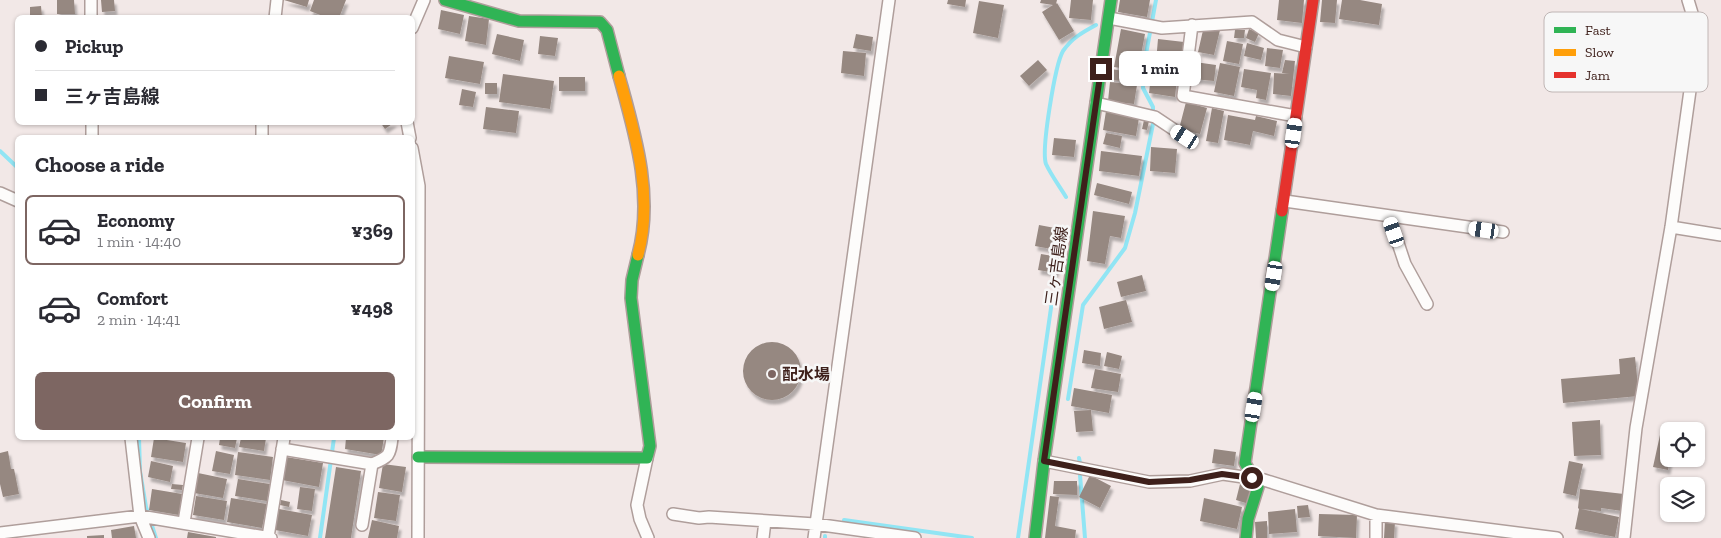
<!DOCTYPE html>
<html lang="en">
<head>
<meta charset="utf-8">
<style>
  body { margin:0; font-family:"Zilla Slab","Noto Sans JP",serif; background:#f7f7f7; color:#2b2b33; height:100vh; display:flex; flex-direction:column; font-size:19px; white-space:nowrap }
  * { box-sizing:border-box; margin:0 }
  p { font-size:16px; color:#7c7c81 }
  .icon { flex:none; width:28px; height:28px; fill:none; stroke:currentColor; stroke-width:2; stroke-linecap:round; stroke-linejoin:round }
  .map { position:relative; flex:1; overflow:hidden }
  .sheet { position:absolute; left:15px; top:135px; width:400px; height:305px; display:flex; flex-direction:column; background:#fff; border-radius:8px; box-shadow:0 1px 4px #0004 }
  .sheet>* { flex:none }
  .guide { position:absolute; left:15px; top:15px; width:400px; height:110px; border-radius:8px; box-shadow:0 1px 4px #0004; display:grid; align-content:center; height:110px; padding:0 20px; background:#fff }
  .tools { position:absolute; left:1660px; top:422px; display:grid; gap:10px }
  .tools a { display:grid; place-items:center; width:45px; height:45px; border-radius:8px; background:#fff; box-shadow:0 1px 4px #0004; font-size:25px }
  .end { position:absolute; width:22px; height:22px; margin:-11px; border:6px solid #3e201b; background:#fff; box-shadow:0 0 0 2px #fff }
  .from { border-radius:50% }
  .bubble { position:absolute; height:35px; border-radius:8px; background:#fff; box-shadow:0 1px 4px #0004; font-size:16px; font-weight:700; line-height:35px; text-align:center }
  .car { position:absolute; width:15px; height:30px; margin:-15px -8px; border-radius:6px; box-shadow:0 0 4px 1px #0007; background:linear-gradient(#fff 24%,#345 0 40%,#fff 0 76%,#345 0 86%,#fff 0) }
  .guide b { display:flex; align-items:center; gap:18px; height:48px; font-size:19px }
  .guide b+b { border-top:1px solid #e1e1e2 }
  .guide i { width:12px; height:12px; background:#2b2b33 }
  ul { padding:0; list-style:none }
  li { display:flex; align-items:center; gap:15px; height:70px; margin:0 10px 8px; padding:0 10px; border:2px solid transparent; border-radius:8px }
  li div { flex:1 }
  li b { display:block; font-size:19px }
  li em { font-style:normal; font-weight:700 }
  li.current { border-color:#7d6662 }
  li>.icon { width:45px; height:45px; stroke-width:1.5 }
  h2 { padding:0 20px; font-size:22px; line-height:60px }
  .primary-button { display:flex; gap:10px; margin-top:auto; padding:10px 20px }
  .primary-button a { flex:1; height:58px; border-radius:8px; background:#7d6662; color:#fff; font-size:20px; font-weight:700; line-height:58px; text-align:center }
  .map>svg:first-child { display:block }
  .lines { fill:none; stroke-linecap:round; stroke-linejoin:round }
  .stream { stroke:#91e5f4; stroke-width:4 }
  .building { fill:#968881; filter:url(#shadow) }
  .street-casing { stroke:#af9e9b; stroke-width:14 }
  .fast-casing { stroke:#af9e9b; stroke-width:14 }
  .slow-casing { stroke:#af9e9b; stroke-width:14 }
  .jam-casing { stroke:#af9e9b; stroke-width:14 }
  .street { stroke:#fdfcfb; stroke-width:11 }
  .fast { stroke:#30b455; stroke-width:11 }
  .slow { stroke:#ff9f0a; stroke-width:11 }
  .jam { stroke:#e5322d; stroke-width:11 }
  .route { stroke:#3e201b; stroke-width:6 }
  .poi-dot { fill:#7d6662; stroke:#f7f7f7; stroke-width:2 }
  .labels { text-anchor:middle; stroke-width:5; stroke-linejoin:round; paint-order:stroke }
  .street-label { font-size:16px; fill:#3e201b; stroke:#f7f7f7 }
  .poi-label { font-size:16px; font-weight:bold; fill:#3e201b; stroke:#f7f7f7; text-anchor:start }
  .key { fill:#f7f7f7; stroke:#c0b6b5; stroke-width:1 }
  .key-label { font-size:14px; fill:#3e201b }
</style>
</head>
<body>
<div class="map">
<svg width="1721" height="538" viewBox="0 0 1721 538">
  <defs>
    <filter id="shadow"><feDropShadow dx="2.5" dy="4.5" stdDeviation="1" flood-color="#0004"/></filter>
  </defs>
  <rect width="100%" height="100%" fill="#f2e8e7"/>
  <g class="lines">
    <path class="stream" d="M0,151L18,168
      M1066,197C1060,187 1051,175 1046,164C1041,150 1055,65 1063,51C1072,38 1083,32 1096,25
      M1068,399L1083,305L1125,248L1135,213L1153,124V107L1143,88L1144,65L1156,0
      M139,438L140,471L146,507L156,538
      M1079,458L1080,463
      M1080,475L1085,538
      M844,520L972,538
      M320,538L334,438
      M825,538V536
      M1018,538L1052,301"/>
  </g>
  <path class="building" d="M57,0H74L75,14H57Z
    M101,0H114L115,11L102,12Z
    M284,0H309L307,7Z
    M314,0H346L339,18H328L310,11Z
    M948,0H966L965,7L947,4Z
    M1041,0H1057L1056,4L1057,3L1074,31L1059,40L1042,12L1053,5L1040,3Z
    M1071,0H1093L1091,20L1069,18Z
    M1120,0H1150L1147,17L1118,12Z
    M1279,0H1304L1302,23L1277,20Z
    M1322,0H1337L1335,23L1320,22Z
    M1342,0H1360L1382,4L1379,25L1339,19Z
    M979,1L1004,5L998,38L973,33Z
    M41,6L42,17H30V7Z
    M441,10L464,15L460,34L438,29Z
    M469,16L489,19L486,45L465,41Z
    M1204,26L1220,30L1214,55L1198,52Z
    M1121,29L1145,34L1138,71L1114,67Z
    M1249,29L1259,33L1255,42L1246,38Z
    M1235,30H1245L1244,38H1234Z
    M497,34L524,40L520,61L492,54Z
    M856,34L873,37L871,51L853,48Z
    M540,36L558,38L555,56L538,54Z
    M1158,39L1184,42L1181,65L1156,62Z
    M1227,41L1243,44L1239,64L1223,61Z
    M1247,43L1264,48L1261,60L1244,56Z
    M1267,48L1283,50L1280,68L1265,66Z
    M843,51L866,53L864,76L841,73Z
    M449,56L484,62L480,84L445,78Z
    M1038,60L1047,70L1029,86L1020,76Z
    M1285,60L1295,61L1291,96L1273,94L1274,73L1290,74L1282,73Z
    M1195,62L1216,65L1214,81L1193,79Z
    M1220,63L1240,67L1234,96L1214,92Z
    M1152,67L1178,70L1175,97L1149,93Z
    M1111,69L1124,71L1122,81L1110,80Z
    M1244,69L1271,73L1266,100L1256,98L1257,90L1241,87Z
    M503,74L554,81L550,109L499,102Z
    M559,77H585V91H559Z
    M1110,82L1137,85L1134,104L1108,101Z
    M485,83H497V94H485Z
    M462,89L476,92L473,107L459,105Z
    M1186,102L1207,108L1200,134L1179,129Z
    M486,107L519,111L516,133L483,129Z
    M1212,108L1224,111L1218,143L1206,141Z
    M1106,111L1139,118L1136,136L1103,130Z
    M1228,115L1255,120L1256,116L1277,121L1274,136L1253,131L1250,145L1224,140Z
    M1144,120L1149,121L1147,130L1142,129Z
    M380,122H395L385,129Z
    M1106,133L1122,136L1120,148L1103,144Z
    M1054,138L1076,140L1074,157L1052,155Z
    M1151,147L1177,149L1175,173L1150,171Z
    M1101,151L1142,156L1139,176L1099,171Z
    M1097,183L1132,192L1129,204L1094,195Z
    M1093,211L1125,216L1121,238L1110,236L1105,264L1087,261Z
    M1039,225L1055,228L1051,249L1035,246Z
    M1041,254L1059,257L1056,273L1038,270Z
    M1142,275L1146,291L1121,297L1117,282Z
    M1126,300L1132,322L1104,329L1099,307Z
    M743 371a29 29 0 1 1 58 0a29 29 0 1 1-58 0Z
    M1084,350L1101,353L1100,366L1082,363Z
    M1107,352L1122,356L1119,369L1104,366Z
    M1635,357L1639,396L1563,403L1561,379L1620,374L1619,359Z
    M1095,369L1121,374L1118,392L1091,388Z
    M1074,388L1112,395L1109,413L1071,406Z
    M1091,410L1093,431L1076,432L1074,411Z
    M1600,420L1601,455L1574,456L1572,422Z
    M1660,435L1669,437V459H1670L1668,470L1653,467Z
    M154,438L186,443L183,462L151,457Z
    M220,438H237L235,448L219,445Z
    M241,438H266L264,451L239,447Z
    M346,438H384L381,455L345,449Z
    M1214,449L1236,452L1234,466L1212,463Z
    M8,451L11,469H14L19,494L3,497L0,484V453Z
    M216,451L234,455L230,474L212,471Z
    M238,452L273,457L270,480L235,475Z
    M286,457L323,463L319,487L282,480Z
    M151,461L173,466L170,482L148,477Z
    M1569,461L1583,464L1576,496L1563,493Z
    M383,464L406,467L402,492L379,488Z
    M336,467L361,471L351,538H325Z
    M198,473L227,479L223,498L194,493Z
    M1090,475L1111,486L1100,508L1079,497Z
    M238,479L270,484L267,501L235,496Z
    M1054,481H1077V495L1053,494Z
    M172,484L183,485L182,490L171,489Z
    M1240,484L1253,488L1249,504L1236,500Z
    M300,487L315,489L312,511L297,509Z
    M152,489L182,494L179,515L149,510Z
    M1580,489L1624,494L1622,511L1601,508V511L1581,509L1619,517L1615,537L1575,529L1579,509L1578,508Z
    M378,492L400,495L396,521L374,518Z
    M196,496L227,501L224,520L193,515Z
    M1050,496L1059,497L1055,526L1076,530L1075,538H1045Z
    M231,498L267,504L262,528L227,522Z
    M1204,498L1242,507L1237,529L1200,521Z
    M281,500L290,502L289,507L280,505Z
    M1308,505L1310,517L1298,518L1297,506Z
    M279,509L312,515L308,536L275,530Z
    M1295,509L1297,532L1269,534L1268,512Z
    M1319,514L1357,515L1356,538L1318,536Z
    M372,520L399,526L397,538H368Z
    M1267,521V538H1256L1255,522Z
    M1385,521L1395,522L1394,538H1384Z
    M134,526L136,538H112L111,530Z
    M188,532L216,537V538H187Z
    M104,535V538H87V536Z"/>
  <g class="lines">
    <defs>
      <path id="street" d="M91,0V18
        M275,18L277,0
        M1109,18L1162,28L1252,22L1278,40L1306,47
        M1192,25L1183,96L1296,116
        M412,28L424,0
        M1096,103L1155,117L1185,137
        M92,122V138
        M262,122V138
        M407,122L410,138
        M412,148L419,186L418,538
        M0,193L18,201
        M1285,201L1503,232
        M1389,216L1405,264L1427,304
        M1671,227L1721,235
        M131,438L140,516L149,538
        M282,449L372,464C389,457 390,456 392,438
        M647,458L637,505L640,519L648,538
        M1044,461L1149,482L1190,481L1223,474L1264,480L1376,515L1557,538
        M673,514L699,518L709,517L815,524L915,538
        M184,522L198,438
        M362,525L372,464
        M0,533L140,516L271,538
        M268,537L284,438
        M763,538L765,521
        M814,538L889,0
        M1376,538V515
        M1624,538L1636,428L1671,227L1698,33L1688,0"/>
      <path id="fast" d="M445,0L519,21L600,22L607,30L619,76
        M418,457L647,458L650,446L631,298L632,280L638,255
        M1035,538L1044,461L1111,0
        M1246,538L1248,519L1258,487L1245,463L1282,211"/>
      <path id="slow" d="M619,76C635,134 654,195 638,255"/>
      <path id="jam" d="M1282,211L1313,0"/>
    </defs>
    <use href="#street" class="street-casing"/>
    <use href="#fast" class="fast-casing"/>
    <use href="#slow" class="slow-casing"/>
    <use href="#jam" class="jam-casing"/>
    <use href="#street" class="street"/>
    <use href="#fast" class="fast"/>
    <use href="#slow" class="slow"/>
    <use href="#jam" class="jam"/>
  </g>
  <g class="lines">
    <path class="route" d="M1101,69L1044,461L1149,482L1190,480L1222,474L1252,478"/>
  </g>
  <circle class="poi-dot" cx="772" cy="374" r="5"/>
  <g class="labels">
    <g class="street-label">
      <text transform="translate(1056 266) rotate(-82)" y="6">三ヶ吉島線</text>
    </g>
    <g class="poi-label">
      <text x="782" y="380">配水場</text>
    </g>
  </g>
  <rect x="1544" y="12" width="164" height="80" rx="8" class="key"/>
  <rect x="1554" y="27" width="22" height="6" fill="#30b455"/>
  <rect x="1554" y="49" width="22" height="7" fill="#ff9f0a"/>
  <rect x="1554" y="72" width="22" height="6" fill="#e5322d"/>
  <g class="key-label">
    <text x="1585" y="35">Fast</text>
    <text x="1585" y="57">Slow</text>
    <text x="1585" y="80">Jam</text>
  </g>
</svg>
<div class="tools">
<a><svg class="icon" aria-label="locate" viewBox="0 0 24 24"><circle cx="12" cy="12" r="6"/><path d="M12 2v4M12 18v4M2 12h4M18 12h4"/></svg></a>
<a><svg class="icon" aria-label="layers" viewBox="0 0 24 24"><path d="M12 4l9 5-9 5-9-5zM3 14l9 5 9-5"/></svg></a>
</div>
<i class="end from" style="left:1252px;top:478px"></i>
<i class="end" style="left:1101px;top:69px"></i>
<div class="bubble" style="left:1119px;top:51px;width:82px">1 min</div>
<i class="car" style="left:1294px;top:133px;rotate:8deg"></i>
<i class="car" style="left:1185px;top:137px;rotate:303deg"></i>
<i class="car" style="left:1484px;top:230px;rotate:278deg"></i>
<i class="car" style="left:1394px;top:232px;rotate:341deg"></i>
<i class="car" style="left:1274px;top:276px;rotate:189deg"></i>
<i class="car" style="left:1254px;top:407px;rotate:9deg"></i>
<div class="guide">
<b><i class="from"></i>Pickup</b>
<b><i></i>三ヶ吉島線</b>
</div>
<section class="sheet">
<h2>Choose a ride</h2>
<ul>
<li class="current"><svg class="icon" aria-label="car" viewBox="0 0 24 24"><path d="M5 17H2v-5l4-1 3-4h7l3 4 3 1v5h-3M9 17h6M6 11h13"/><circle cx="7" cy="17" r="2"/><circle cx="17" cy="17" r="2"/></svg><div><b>Economy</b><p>1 min · 14:40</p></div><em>¥369</em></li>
<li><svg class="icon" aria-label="car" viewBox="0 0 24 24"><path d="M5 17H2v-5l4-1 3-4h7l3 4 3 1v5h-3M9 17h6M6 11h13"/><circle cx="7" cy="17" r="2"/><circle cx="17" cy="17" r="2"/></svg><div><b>Comfort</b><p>2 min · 14:41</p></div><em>¥498</em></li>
</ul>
<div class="primary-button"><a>Confirm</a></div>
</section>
</div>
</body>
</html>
